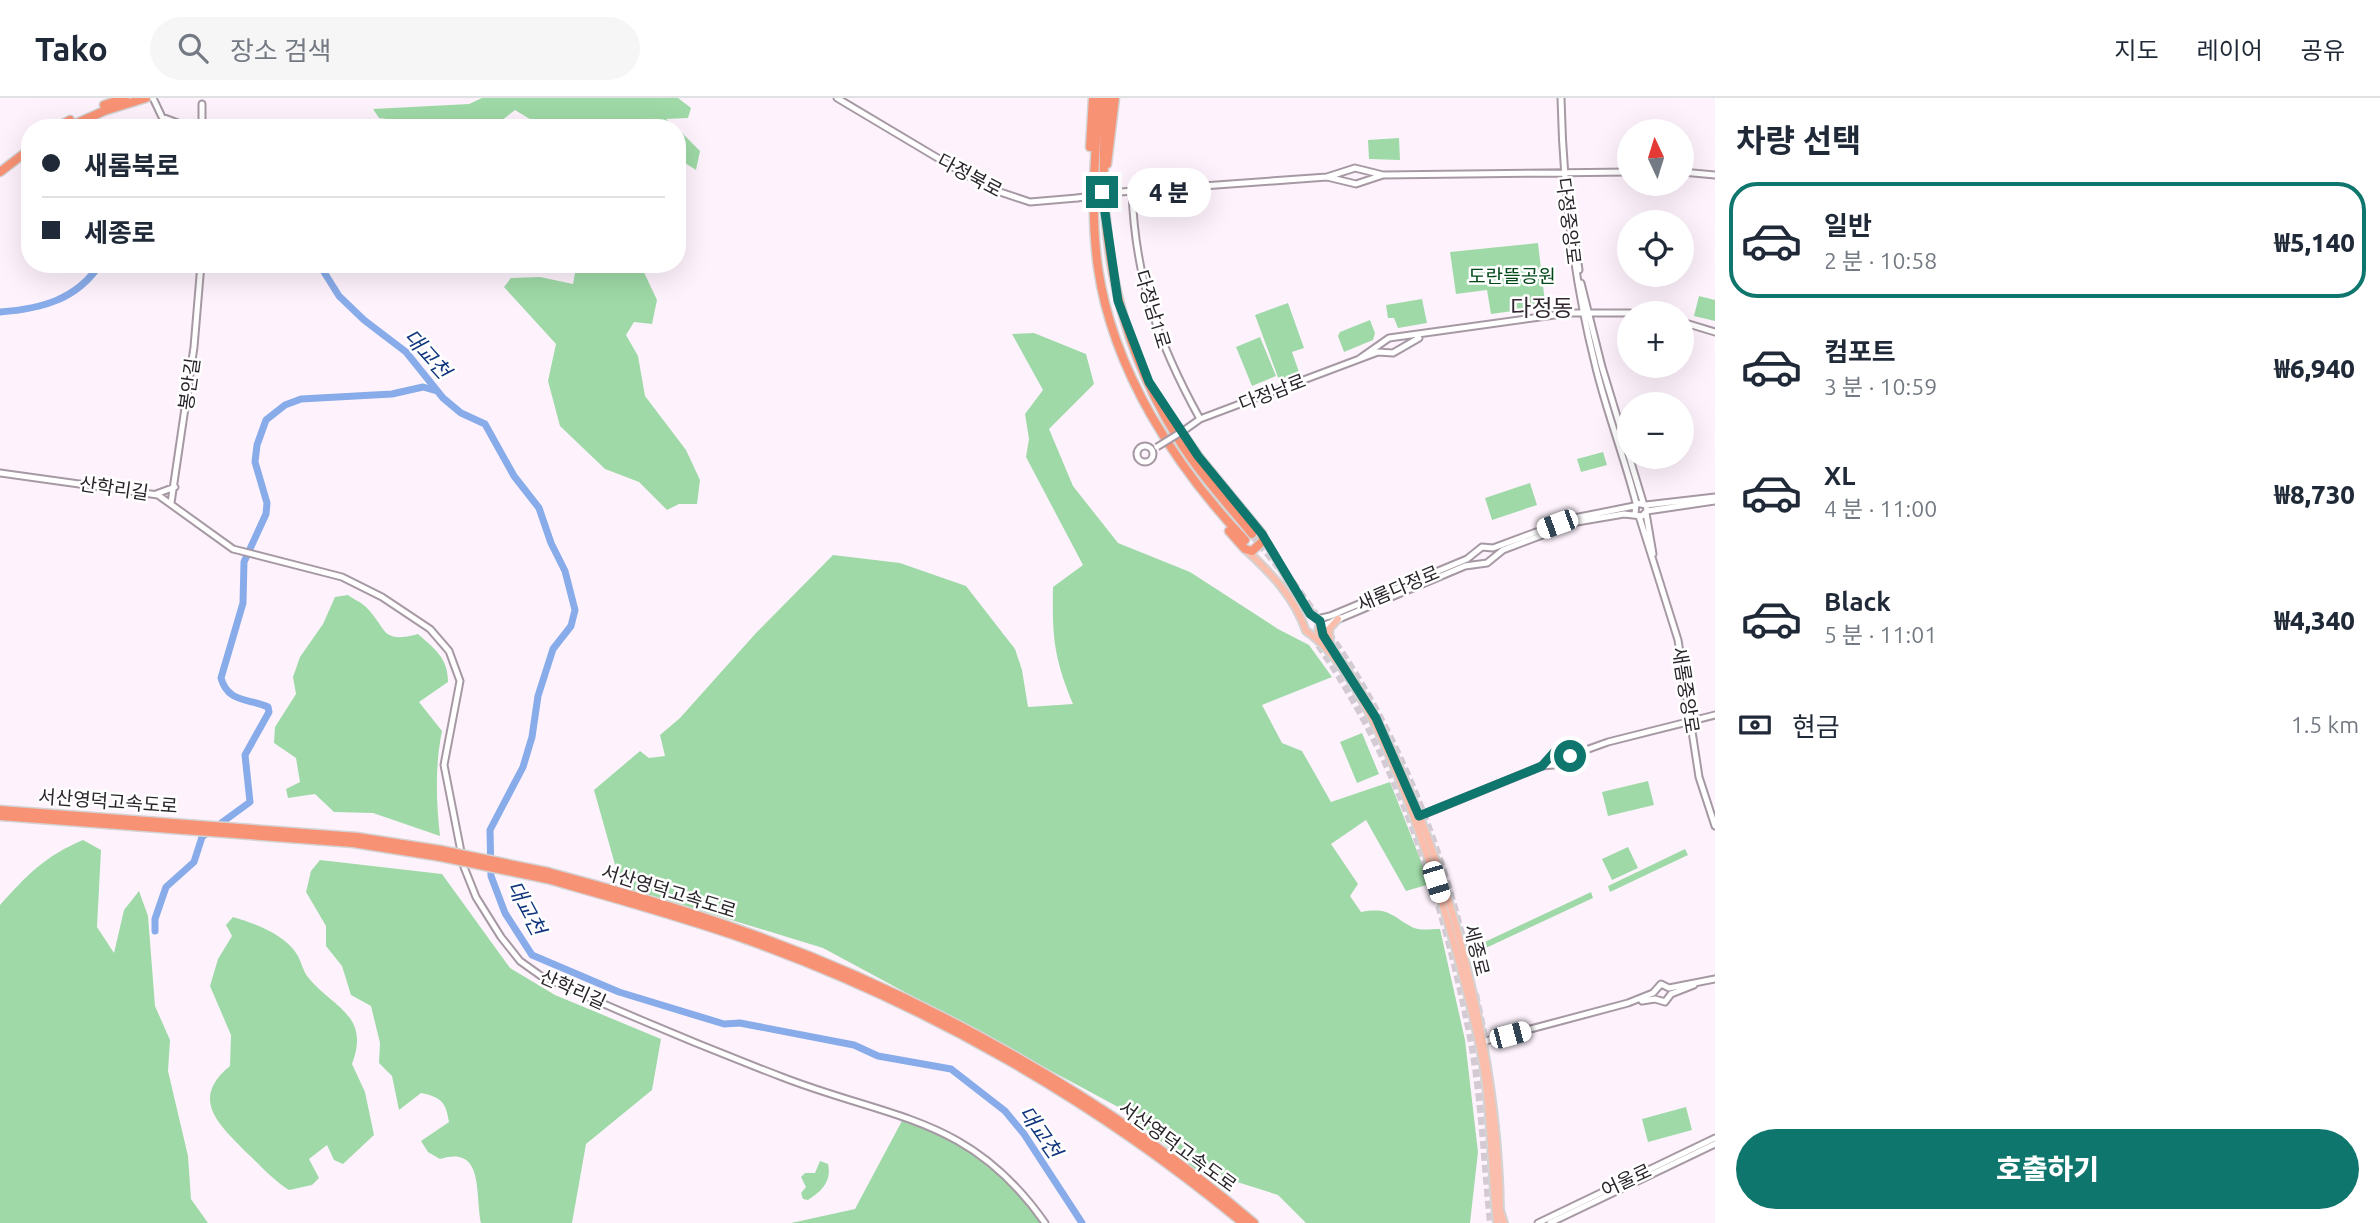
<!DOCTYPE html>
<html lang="ko">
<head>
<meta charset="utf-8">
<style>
  body { margin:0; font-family:Ubuntu,"Noto Sans KR",sans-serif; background:#f6f6f7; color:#1f2937; height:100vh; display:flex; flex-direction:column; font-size:26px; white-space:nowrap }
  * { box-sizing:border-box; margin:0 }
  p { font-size:23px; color:#747a83 }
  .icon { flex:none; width:38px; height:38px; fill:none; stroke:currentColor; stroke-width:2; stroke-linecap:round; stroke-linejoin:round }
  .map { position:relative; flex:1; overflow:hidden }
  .drawer { display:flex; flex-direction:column; background:#fff; width:665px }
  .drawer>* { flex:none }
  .top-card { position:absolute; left:21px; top:21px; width:665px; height:154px; border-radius:28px; box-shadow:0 7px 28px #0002; display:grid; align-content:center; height:154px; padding:0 21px; background:#fff }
  .needle { width:46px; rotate:356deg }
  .buttons { position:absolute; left:1617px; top:21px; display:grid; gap:14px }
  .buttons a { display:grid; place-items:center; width:77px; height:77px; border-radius:50%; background:#fff; box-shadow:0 7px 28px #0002; font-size:35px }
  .end { position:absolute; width:32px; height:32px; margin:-16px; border:9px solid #0f766e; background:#fff; box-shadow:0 0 0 4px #fff }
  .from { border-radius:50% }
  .bubble { position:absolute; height:49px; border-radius:24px; background:#fff; box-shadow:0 7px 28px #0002; font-size:23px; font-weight:800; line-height:49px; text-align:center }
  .car { position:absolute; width:21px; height:42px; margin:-21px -10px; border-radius:9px; box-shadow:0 0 5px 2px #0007; background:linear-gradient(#fff 24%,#345 0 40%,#fff 0 76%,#345 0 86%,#fff 0) }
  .top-card b { display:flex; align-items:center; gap:24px; height:66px; font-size:26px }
  .top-card b+b { border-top:2px solid #e0e1e3 }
  .top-card i { width:18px; height:18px; background:#1f2937 }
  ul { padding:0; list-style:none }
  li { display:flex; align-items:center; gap:21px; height:116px; margin:0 14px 10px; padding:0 7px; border:4px solid transparent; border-radius:28px }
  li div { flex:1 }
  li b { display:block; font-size:26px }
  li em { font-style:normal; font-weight:800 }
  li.active { border-color:#0f766e }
  li>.icon { width:63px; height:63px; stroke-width:1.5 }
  h2 { padding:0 21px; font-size:32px; line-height:84px }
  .pay { display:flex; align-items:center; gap:18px; height:77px; padding:0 21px; font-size:26px }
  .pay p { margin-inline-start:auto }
  .primary-button { display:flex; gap:14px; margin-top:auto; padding:14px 21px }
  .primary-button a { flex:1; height:80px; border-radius:42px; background:#0f766e; color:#fff; font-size:28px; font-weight:800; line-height:80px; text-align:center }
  header { display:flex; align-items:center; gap:42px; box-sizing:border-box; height:98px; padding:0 35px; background:#fff; border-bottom:2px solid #e0e1e3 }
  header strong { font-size:33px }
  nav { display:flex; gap:38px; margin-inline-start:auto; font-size:24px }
  .search { width:490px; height:63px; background:#f6f6f7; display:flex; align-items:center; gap:18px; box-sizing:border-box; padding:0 24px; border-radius:38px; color:#747a83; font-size:26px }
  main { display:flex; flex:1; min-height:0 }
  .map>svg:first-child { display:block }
  .green { fill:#9fd9a7 }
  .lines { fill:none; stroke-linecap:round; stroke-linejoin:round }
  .river { stroke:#88abe9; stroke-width:7 }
  .highway-tunnel { stroke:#d4cad3; stroke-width:8; stroke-dasharray:8 4; stroke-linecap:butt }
  .secondary-casing { stroke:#a699a4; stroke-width:9 }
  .primary-casing { stroke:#d4d3d4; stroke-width:10 }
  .highway-casing { stroke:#d4d3d4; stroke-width:11 }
  .secondary { stroke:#fff; stroke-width:5 }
  .primary { stroke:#fbbeac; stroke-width:6 }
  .highway { stroke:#f89275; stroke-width:8 }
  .secondary-bridge-casing { stroke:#a699a4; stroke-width:9; stroke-linecap:butt }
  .highway-bridge-casing { stroke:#d4d3d4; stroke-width:11; stroke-linecap:butt }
  .secondary-bridge { stroke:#fff; stroke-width:5 }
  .highway-bridge { stroke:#f89275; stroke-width:8 }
  .route { stroke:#0f766e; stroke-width:9 }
  .labels { text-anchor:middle; stroke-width:5; stroke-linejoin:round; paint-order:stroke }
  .street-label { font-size:19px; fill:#2a252a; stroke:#fff }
  .park-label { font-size:19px; fill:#004818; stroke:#fff }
  .water-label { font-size:21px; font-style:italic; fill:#11367e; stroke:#fff }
  .quarter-label { font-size:23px; fill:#322731; stroke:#fff }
</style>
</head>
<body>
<header>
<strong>Tako</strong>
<div class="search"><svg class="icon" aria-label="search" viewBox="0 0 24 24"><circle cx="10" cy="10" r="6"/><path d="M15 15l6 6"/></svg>장소 검색</div>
<nav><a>지도</a><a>레이어</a><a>공유</a></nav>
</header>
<main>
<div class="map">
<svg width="1715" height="1125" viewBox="0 0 1715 1125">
  <rect width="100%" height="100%" fill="#fef3fd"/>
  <path class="green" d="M482,0H678L691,10L688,20L666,21L676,30H539L538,26L515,12L496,27L460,22L439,28L379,20L373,11L469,6Z
    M677,30L700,53L696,72L677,60Z
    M1399,40L1400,62L1369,61L1368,42Z
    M1538,145L1545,205L1543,209L1491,216L1487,192L1456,196L1450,154Z
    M572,166H640L657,202L652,226L634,224L626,237L638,258L645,298L686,352L700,382L697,406H679L667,412L639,384L605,371L560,328L548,283L556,246L504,189L511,180L540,179L573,186L576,170Z
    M1699,198L1715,202V223L1694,218Z
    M1422,201L1427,225L1398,230L1394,220H1388L1386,207Z
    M1288,205L1304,250L1292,254L1299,274L1279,282L1255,217Z
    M1370,222L1375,235L1373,242L1344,254L1338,238L1340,234Z
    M1034,235L1086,256L1094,286L1049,331L1073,388L1118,445L1190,474L1278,531L1309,547L1332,579L1262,607L1282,645L1302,653L1331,704L1390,684L1430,786L1406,793L1366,722L1331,746L1358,786L1350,798L1361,814C1389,809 1390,817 1412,829C1419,833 1431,831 1440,831L1465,942L1478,1054L1470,1125H1306L1278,1097L1193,1070L1120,1010L823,850L621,788L594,692L640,653L649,660L665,658L660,637L680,620L756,535L833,457L900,465L966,488L1015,551L1022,572L1028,609L1073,606C1054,560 1052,539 1053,489L1083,467L1026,359L1029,341L1025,316L1043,292L1012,236Z
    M1260,239L1276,278L1252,288L1236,249Z
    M1603,354L1607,367L1581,374L1577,361Z
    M1530,385L1537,407L1492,422L1485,400Z
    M348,497C353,501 361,504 366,509C388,531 380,546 418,536C435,551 448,560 448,584L419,604L442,633C435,667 436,703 440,738L373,715L334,714L315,696L288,700L286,691L300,684L296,660L274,645L275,629L296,596L293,579L300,559L323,526L335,499Z
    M1362,635L1379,676L1357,685L1340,644Z
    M1648,683L1654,707L1608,718L1602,694Z
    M83,742L101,752L97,829L114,855L124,812L139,793L148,818L155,908L170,942L168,973L188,1058L191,1101L208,1125H0V807C27,777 45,758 83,742Z
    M1628,749L1638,770L1612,782L1602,761Z
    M1685,751L1688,757L1610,794L1608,788Z
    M320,762L442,776L510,870L555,897L661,941L652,992L586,1046L572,1125H481C475,1094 484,1047 440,1061L428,1054L421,1043L449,1024C446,1004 441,999 421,995L399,1012L392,978L379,965L380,945L371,908L351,897L342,868L326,848V828L306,794L311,773Z
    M1591,794L1593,800L1473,856L1472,850Z
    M233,819C256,826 285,836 298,858C301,864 303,872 307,878C332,910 371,916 352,966L365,994L374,1037L343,1066L334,1062L327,1047L309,1061L319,1080L312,1087L289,1092C273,1082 262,1069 248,1056C221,1028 188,1002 230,968L231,937L210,888L218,861L232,838L226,827Z
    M1686,1009L1692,1032L1648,1044L1642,1021Z
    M904,1019L980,1055L1020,1092L1045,1125H791L855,1111Z
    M820,1063L828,1066C832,1083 822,1093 808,1102L803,1101L801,1095L806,1089L801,1079L805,1075H815Z"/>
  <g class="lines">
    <path class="river" d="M319,166L339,198L364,222L406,254L443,300L461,315L485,326L514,378L539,410L551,445L565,473L575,512L571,528L553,551L538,598L532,639L523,669L490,732L491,778L505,815L532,857L619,894L724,926L740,925L854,947L878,958L951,971L1005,1013L1024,1036L1082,1125
      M0,214C40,211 77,202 100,166
      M155,833V821L166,789L194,764L202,739L250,704L245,657L269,614L268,609C248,600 228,605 221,580L243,505L244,464L266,416L267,405L255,364L257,347L266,322L285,307L301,301L392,296L423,289L437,293"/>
    <path class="highway-tunnel" d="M1252,436L1279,469
      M1292,484L1315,516
      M1328,535C1395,630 1438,740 1465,852
      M1319,547C1397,660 1441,792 1468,925C1482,990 1484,1058 1491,1125
      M1475,896L1484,938"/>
    <defs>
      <path id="secondary" d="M153,0L162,19L191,30
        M837,0L988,90L1030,104L1077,100
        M1561,0C1563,91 1573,178 1595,266C1606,313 1624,358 1636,405
        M202,6V30
        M1682,74L1715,77
        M1327,79L1355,70L1383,77
        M1132,93C1135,180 1158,245 1200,321
        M1120,94L1327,79L1356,86L1383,77L1629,74
        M1571,116L1579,172
        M1581,185L1602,269L1643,404
        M1682,224L1715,234
        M1359,261L1389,240L1569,215H1630
        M1186,331L1200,321L1378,254L1393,255L1419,240
        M1137 356a8 8 0 1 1 16 0a8 8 0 1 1-16 0Z
        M0,375L158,397L233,451L342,479L382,499L430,531L449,553L460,583L444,667L464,769L476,799L501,839L520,863L541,878C620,914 701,948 782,979C893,1022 970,1018 1045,1125
        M156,396L175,389
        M171,405L194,249L201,166
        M1646,407L1715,399
        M1647,413L1715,403
        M1646,415L1653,456
        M1639,418L1678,542L1699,679L1715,728
        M1317,521L1330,518L1467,461L1482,449L1493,450L1574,420L1634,408
        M1320,529L1465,468L1487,465L1503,452L1577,424L1624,416L1642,418L1647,413L1646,407L1636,405L1635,416
        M1543,667L1560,650L1580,653
        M1417,719L1542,668L1565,666L1583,653L1608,644L1715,617
        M1653,895L1661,886L1669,890L1715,881
        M1671,896L1694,887
        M1642,903L1655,901L1665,904L1671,896
        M1482,944L1628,905L1653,895
        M1538,1125L1715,1040
        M1550,1125L1715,1046"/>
      <path id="primary" d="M1263,438L1301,504L1320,524L1318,534
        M1246,452C1272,476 1295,500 1306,533C1387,586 1458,849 1479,945C1492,1003 1490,1066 1497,1125
        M1320,530C1326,545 1338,557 1346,570C1362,594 1376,619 1388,644C1453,781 1498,961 1500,1112L1504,1125
        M1330,544L1329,531L1338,521"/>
      <path id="highway" d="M1099,0C1095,57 1090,113 1098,170C1113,273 1175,368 1245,442
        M1107,0C1096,123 1111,232 1177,339C1198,374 1227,405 1252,436
        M104,7L125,0
        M55,30L70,22
        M66,30L104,13L146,0
        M1090,49L1093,0
        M1107,66L1115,0
        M0,74L30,51
        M1172,321L1198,358L1262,436L1263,443L1252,453L1245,451L1229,433
        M0,712L357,739L441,752
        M0,718L353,745L441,759
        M548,774C615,792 681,810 746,834C925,897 1110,1002 1254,1125
        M547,781C614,800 680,818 745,841C925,905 1096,1003 1243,1125"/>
    </defs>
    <use href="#secondary" class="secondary-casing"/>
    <use href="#primary" class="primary-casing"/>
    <use href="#highway" class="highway-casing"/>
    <use href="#secondary" class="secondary"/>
    <use href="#primary" class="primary"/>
    <use href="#highway" class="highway"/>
    <defs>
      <path id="secondary-bridge" d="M1077,100L1120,94
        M1157,349L1186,331"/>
      <path id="highway-bridge" d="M441,752L548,774
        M441,759L547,781"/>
    </defs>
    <use href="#secondary-bridge" class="secondary-bridge-casing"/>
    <use href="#highway-bridge" class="highway-bridge-casing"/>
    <use href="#secondary-bridge" class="secondary-bridge"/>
    <use href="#highway-bridge" class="highway-bridge"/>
  </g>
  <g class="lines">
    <path class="route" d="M1102,94L1118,203L1149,284L1198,358L1262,436L1310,516L1320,523L1323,537L1376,620L1419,718L1542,668L1557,651H1566L1570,658"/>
  </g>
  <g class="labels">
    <g class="street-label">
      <text transform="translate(970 77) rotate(28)" y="7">다정북로</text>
      <text transform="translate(1569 123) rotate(83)" y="7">다정중앙로</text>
      <text transform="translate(1153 211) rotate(73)" y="7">다정남1로</text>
      <text transform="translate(189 286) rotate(-82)" y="7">봉안길</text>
      <text transform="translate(1272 294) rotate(-21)" y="7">다정남로</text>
      <text transform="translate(114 390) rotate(8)" y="7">산학리길</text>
      <text transform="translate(1398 490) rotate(-23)" y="7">새롬다정로</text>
      <text transform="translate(1686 592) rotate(81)" y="7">새롬중앙로</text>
      <text transform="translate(108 703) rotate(4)" y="7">서산영덕고속도로</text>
      <text transform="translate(669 793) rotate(17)" y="7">서산영덕고속도로</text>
      <text transform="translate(1477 852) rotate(76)" y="7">세종로</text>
      <text transform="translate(573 891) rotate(24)" y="7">산학리길</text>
      <text transform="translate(1178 1048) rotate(36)" y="7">서산영덕고속도로</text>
      <text transform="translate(1626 1082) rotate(-25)" y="7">어울로</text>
    </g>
    <g class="park-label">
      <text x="1512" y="185">도란뜰공원</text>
    </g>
    <g class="water-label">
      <text transform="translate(427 256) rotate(48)" y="7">대교천</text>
      <text transform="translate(526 810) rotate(62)" y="7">대교천</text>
      <text transform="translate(1040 1034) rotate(55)" y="7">대교천</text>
    </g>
    <g class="quarter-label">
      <text x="1542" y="218">다정동</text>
    </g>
  </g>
</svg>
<div class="buttons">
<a><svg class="needle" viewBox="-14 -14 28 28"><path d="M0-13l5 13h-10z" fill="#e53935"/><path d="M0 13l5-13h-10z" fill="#747a83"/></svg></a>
<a><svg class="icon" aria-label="locate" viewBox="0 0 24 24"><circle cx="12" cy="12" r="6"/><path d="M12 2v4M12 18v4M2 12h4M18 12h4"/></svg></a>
<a>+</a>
<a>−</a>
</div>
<i class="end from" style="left:1570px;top:658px"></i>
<i class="end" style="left:1102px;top:94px"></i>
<div class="bubble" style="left:1127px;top:70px;width:84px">4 분</div>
<i class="car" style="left:1557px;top:426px;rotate:250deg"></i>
<i class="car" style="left:1436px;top:784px;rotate:163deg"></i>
<i class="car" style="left:1510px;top:937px;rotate:75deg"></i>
<div class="top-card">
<b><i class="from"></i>새롬북로</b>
<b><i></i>세종로</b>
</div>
</div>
<section class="drawer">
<h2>차량 선택</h2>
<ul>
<li class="active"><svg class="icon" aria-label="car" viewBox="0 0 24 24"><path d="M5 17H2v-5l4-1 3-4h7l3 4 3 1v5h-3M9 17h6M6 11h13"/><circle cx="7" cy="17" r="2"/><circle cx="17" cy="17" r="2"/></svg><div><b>일반</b><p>2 분 · 10:58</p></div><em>₩5,140</em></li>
<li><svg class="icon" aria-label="car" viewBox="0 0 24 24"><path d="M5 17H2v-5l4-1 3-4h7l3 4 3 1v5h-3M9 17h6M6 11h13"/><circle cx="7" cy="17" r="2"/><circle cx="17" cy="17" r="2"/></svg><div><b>컴포트</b><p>3 분 · 10:59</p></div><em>₩6,940</em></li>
<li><svg class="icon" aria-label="car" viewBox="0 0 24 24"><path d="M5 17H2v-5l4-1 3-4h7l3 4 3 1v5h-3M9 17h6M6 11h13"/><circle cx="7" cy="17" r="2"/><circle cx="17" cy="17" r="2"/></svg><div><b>XL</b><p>4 분 · 11:00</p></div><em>₩8,730</em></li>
<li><svg class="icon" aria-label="car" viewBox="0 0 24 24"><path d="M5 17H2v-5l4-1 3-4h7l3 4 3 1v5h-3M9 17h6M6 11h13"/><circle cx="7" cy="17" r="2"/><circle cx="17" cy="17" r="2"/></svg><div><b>Black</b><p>5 분 · 11:01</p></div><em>₩4,340</em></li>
</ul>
<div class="pay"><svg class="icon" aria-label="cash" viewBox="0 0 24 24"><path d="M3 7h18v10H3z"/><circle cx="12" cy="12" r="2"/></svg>현금<p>1.5 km</p></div>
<div class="primary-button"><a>호출하기</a></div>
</section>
</main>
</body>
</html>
